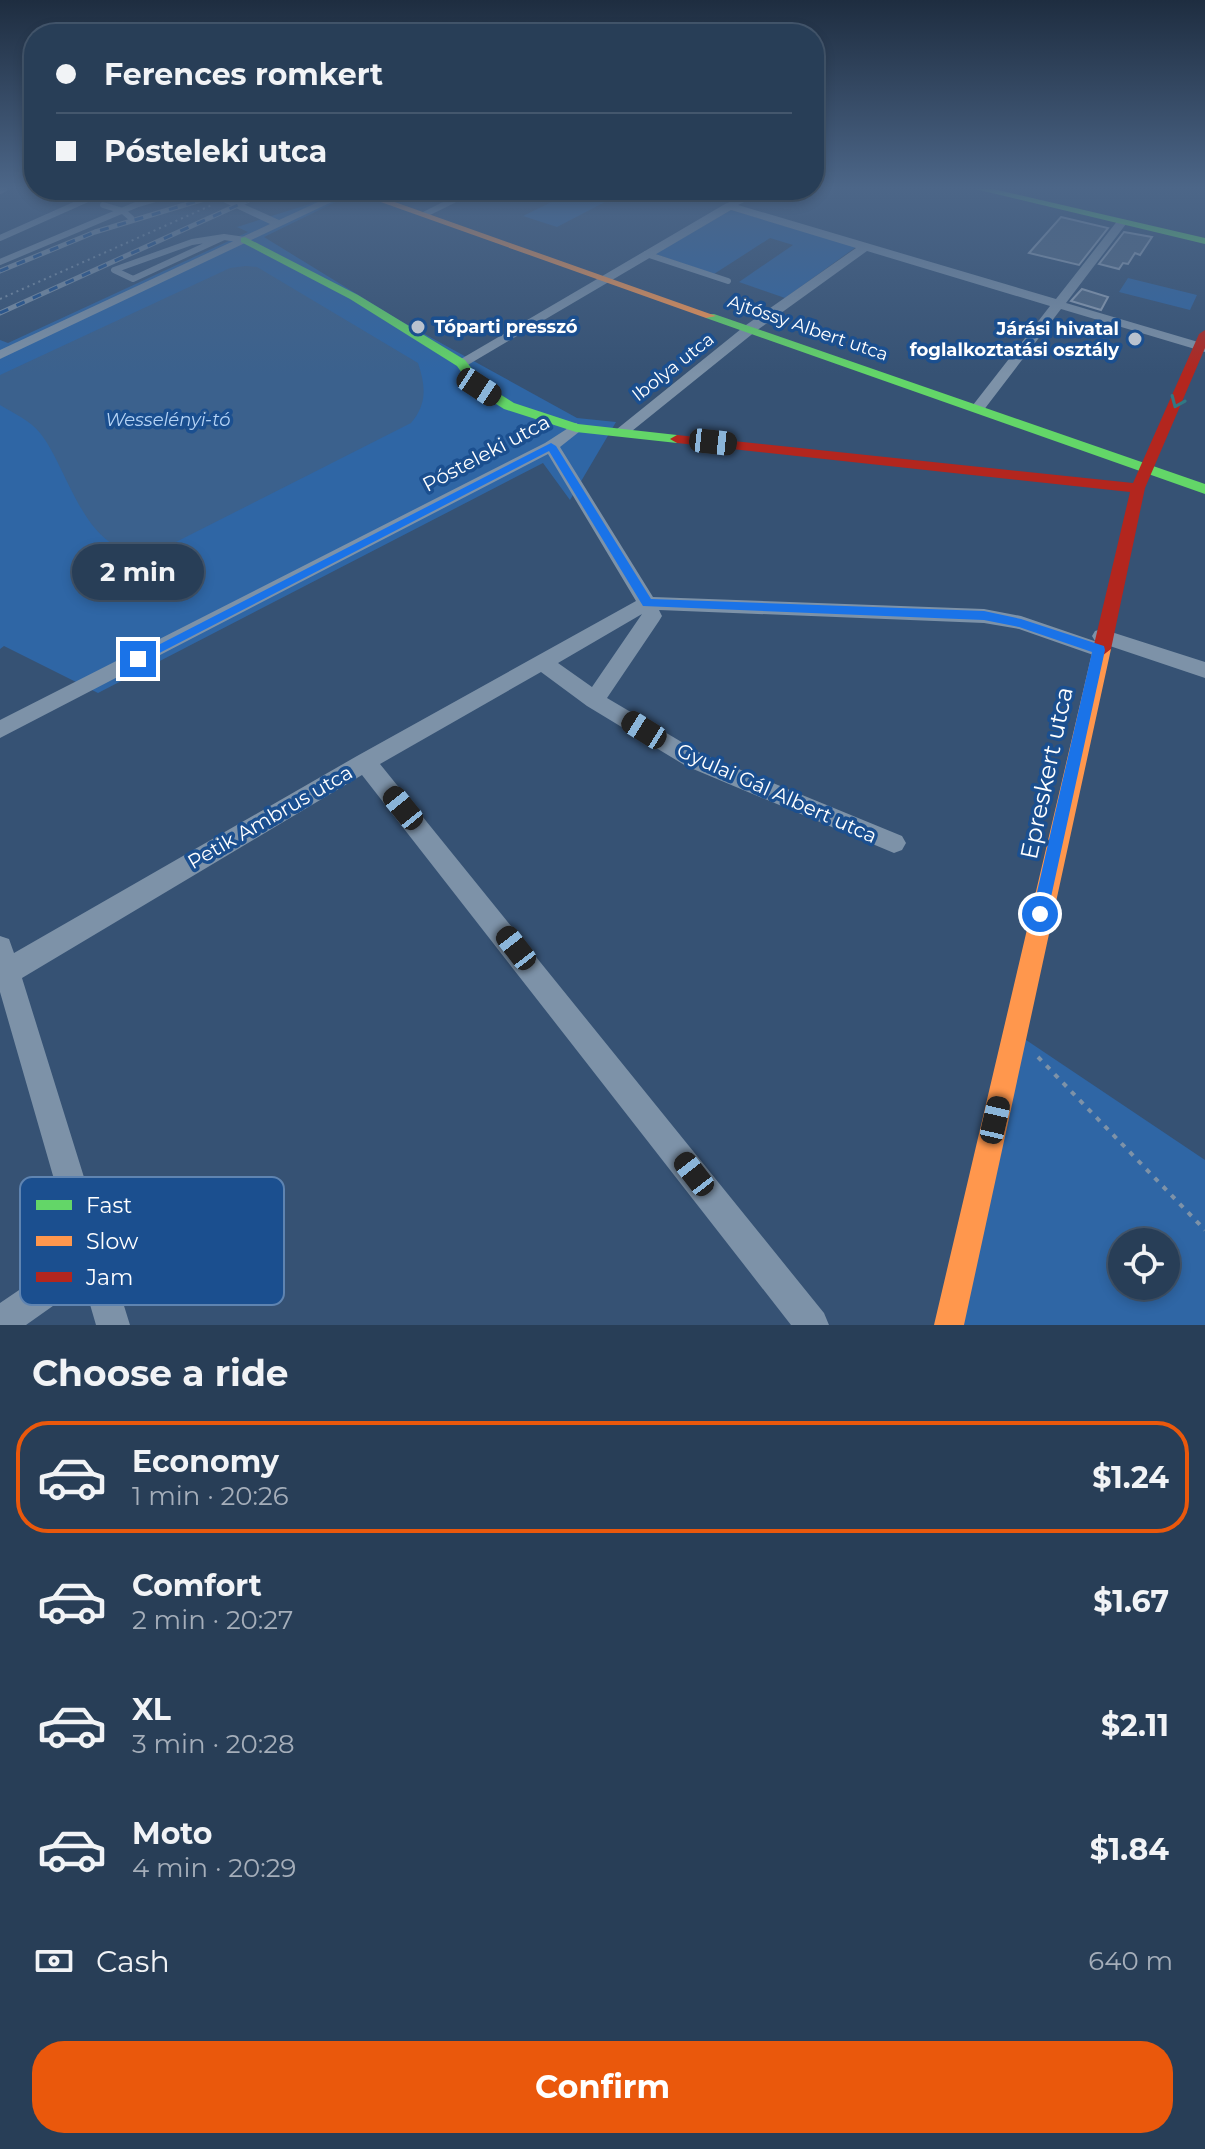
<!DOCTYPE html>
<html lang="en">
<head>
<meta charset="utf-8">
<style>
  body { margin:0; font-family:Montserrat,sans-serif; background:#30455d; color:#f1f3f6; height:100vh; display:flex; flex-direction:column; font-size:30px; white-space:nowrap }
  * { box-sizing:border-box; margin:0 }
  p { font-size:26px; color:#a5aeba }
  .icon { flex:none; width:44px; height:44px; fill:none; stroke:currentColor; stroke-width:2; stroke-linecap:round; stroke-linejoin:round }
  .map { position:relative; height:1325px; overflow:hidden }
  .details { display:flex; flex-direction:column; background:#283e57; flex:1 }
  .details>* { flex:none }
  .guide { position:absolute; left:24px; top:24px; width:800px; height:176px; border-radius:32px; box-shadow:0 4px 12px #0003,0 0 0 2px #44576d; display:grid; align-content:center; height:176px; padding:0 32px; background:#283e57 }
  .controls { position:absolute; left:1108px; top:1228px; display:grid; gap:16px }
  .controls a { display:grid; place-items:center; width:72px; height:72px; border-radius:50%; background:#283e57; box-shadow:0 4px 12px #0003,0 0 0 2px #44576d; font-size:40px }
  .end { position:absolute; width:36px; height:36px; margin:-18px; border:10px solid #1a73e8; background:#fff; box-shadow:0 0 0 4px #fff }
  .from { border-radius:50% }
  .bubble { position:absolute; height:56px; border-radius:28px; background:#283e57; box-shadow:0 4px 12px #0003,0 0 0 2px #44576d; font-size:26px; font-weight:700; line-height:56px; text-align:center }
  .car { position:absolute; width:24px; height:48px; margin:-24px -12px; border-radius:10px; box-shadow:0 0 6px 2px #0007; background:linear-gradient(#222 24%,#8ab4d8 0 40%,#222 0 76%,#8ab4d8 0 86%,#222 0) }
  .guide b { display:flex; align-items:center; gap:28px; height:76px; font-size:30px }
  .guide b+b { border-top:2px solid #44576d }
  .guide i { width:20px; height:20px; background:#f1f3f6 }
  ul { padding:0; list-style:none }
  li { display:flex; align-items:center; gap:24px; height:112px; margin:0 16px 12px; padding:0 16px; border:4px solid transparent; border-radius:32px }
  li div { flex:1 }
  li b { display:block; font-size:30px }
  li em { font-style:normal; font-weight:700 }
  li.current { border-color:#ea580c }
  li>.icon { width:72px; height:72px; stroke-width:1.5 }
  h2 { padding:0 32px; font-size:36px; line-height:96px }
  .pay { display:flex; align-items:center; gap:20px; height:88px; padding:0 32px; font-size:30px }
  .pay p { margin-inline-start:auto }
  .action { display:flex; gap:16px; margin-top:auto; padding:16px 32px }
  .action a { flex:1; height:92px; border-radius:32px; background:#ea580c; color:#fff; font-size:32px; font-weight:700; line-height:92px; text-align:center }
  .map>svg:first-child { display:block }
  .green { fill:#2f66a5; fill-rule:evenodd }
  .water { fill:#3b618d }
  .building { fill:#526984; stroke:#92a2b6; stroke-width:2 }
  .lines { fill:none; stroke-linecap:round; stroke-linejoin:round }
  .path-far1 { stroke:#7d92a8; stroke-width:2; stroke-dasharray:2 4; stroke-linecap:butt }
  .path { stroke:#7d92a8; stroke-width:4; stroke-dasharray:5 7; stroke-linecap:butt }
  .lane { stroke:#7d92a8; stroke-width:6 }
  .street { fill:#7d92a8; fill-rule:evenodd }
  .fast { fill:#63d668; fill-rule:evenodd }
  .slow { fill:#ff974d; fill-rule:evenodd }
  .jam { fill:#b3261e; fill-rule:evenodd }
  .rail-casing { stroke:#7e92a7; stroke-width:5 }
  .rail { stroke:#1b4f8f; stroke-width:3; stroke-dasharray:9; stroke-linecap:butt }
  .oneway { stroke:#317883 }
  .route { fill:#1a73e8 }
  .poi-dot { fill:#b9c2ce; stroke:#1b4f8f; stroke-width:3 }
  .labels { text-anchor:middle; stroke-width:7; stroke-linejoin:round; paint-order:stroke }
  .far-poi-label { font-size:18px; font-weight:bold; fill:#fff; stroke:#1b4f8f; text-anchor:start }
  .far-street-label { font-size:18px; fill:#fff; stroke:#1b4f8f }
  .far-water-label { font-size:18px; font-style:italic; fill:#b5d3f5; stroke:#1b4f8f }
  .street-label { font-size:20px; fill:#fff; stroke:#1b4f8f }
  .near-street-label { font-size:24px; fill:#fff; stroke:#1b4f8f }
  .key { fill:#1b4f8f; stroke:#5f84b1; stroke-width:2 }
  .key-label { font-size:22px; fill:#fff }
</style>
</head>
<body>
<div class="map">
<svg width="1205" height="1325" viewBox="0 0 1205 1325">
  <rect width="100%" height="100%" fill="#365274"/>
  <path class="green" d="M576,190H628L557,227L523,216Z
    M340,191L352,194L264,237L399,320L577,418L616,422L570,500L543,463L98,693L4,646L0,649V340L8,343L248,232L237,227L316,202Z
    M731,210L856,247L785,298L739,282L793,245L770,238L714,274L655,254Z
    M1128,278L1197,295L1190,310L1119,292Z
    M1014,1032L1205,1160V1325H949ZM1122,1242H1166V1286H1122Z"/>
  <path class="water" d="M246,266L257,267L418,363C426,387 427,404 411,423L174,543C162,545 150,549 138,550C85,553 67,466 40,433C31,421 13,413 0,405V375L230,268Z"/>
  <path class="building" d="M1061,217L1108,228L1079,265L1029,253Z
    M1124,232L1152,237L1140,255L1135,253L1128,264L1123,263L1119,269L1099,264Z
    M1082,289L1108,297L1101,310L1071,301Z"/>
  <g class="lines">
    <path class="path-far1" d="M700,190L723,197
      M0,299L212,205"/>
    <path class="path" d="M1038,1057L1205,1230"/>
    <path class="lane" d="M0,191L4,189
      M103,205L123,211L131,218
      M224,237L245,240
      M224,237L133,279L114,270L192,242Z
      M0,238L108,190
      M646,254L728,281
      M0,262L138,204L186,190"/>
    <path class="street" d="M198,190H212L279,220L344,190H357L0,359V350L270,224Z
      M467,190H481L428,216L419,214Z
      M757,190H771L738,205L1056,299L1118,220H1126V224L1066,303L1205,344V352L1061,309L983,411H973V405L1050,306L867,251L756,331L627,435H617V429L746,325L856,248L731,210L466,366L454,363L725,204Z
      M576,423L584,428L560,447L653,597L984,609L1021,616L1106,645L1109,650L1106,655L1099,657L1019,629L984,623L659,610L662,616L659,621L607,698L702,754L902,836L906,843L902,850L894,853L686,766L587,706L541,672L380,764L824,1313L829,1325H791L362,775L22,978L130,1325H96L84,1284L26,1325H0V1303L75,1252L0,992V936L9,939L14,953L357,756L636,601L548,454L0,738V720L545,443ZM642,614L592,687L558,663Z
      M1102,629L1205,662V678L1095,641L1092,636L1095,631Z"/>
    <path class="fast" d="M975,189H993L1205,238V244Z
      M245,237L358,295L465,360L484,384L514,403L578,424L677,435L684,439L677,443L576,432L504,409L474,390L457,366L350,299L241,242V238Z
      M706,314H714L1205,484V494L706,318Z"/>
    <path class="slow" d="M347,190H361L716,316L706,318Z
      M1102,642L1111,649L964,1325H934L1093,649Z"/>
    <path class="jam" d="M1205,330V348L1145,488L1111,649L1102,656L1093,649L1130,492L677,443L670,439L677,435L1133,483L1199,334Z"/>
    <defs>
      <path id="rail" d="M0,271L95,232L234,190
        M0,313L271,190"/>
    </defs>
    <use href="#rail" class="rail-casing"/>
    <use href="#rail" class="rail"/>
  </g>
  <defs><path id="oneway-chevron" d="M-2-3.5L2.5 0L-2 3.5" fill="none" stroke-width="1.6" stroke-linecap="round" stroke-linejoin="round" transform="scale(2)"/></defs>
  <use class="oneway" href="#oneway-chevron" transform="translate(1177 402) rotate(113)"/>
  <linearGradient id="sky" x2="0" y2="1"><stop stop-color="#1e2d40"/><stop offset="0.5" stop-color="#4c6688"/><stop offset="1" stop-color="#4c6688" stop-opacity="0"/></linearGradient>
  <rect width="1205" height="375" fill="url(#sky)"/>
  <path class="route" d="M551,443L556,446L651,599L984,611L1021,619L1104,646L1105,650L1046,920H1035L1032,914L1092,652L1019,627L984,620L643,606L549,451L142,662H133L131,659Z"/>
  <g class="poi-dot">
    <circle cx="418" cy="327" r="8"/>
    <circle cx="1135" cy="339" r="8"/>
  </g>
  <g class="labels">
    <g class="far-poi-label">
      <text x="434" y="333">Tóparti presszó</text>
      <text x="1119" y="335" text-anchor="end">Járási hivatal<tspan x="1119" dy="21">foglalkoztatási osztály</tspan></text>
    </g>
    <g class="far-street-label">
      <text transform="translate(808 328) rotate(19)" y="6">Ajtóssy Albert utca</text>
      <text transform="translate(673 367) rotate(-38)" y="6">Ibolya utca</text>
    </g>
    <g class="far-water-label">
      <text x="168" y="426">Wesselényi-tó</text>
    </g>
    <g class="street-label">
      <text transform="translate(486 453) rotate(-28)" y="7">Pósteleki utca</text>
      <text transform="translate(777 793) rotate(24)" y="7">Gyulai Gál Albert utca</text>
      <text transform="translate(270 817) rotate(-30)" y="7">Petik Ambrus utca</text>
    </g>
    <g class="near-street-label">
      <text transform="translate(1047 773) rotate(-78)" y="8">Epreskert utca</text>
    </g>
  </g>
  <rect x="20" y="1177" width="264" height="128" rx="12" class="key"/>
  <rect x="36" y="1200" width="36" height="10" fill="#63d668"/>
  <rect x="36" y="1236" width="36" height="10" fill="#ff974d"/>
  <rect x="36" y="1272" width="36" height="10" fill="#b3261e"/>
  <g class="key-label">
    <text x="86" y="1213">Fast</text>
    <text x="86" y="1249">Slow</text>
    <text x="86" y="1285">Jam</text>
  </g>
</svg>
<div class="controls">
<a><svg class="icon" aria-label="locate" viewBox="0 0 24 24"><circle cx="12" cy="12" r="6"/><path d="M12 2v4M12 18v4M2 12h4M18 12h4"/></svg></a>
</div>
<i class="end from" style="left:1040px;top:914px"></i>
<i class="end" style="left:138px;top:659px"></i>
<div class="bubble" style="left:72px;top:544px;width:132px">2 min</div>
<i class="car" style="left:479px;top:387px;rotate:123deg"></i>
<i class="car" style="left:713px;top:442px;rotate:96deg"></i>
<i class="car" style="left:644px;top:730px;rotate:302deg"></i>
<i class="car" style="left:403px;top:808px;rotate:321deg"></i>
<i class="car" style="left:516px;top:948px;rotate:322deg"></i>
<i class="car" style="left:995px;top:1120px;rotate:13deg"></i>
<i class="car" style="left:694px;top:1174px;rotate:322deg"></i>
<div class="guide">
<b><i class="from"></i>Ferences romkert</b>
<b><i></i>Pósteleki utca</b>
</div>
</div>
<section class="details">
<h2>Choose a ride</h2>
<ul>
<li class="current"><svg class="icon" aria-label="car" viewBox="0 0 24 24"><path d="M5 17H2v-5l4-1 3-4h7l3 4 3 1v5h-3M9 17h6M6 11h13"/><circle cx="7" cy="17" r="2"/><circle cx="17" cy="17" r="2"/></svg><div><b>Economy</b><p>1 min · 20:26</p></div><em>$1.24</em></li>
<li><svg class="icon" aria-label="car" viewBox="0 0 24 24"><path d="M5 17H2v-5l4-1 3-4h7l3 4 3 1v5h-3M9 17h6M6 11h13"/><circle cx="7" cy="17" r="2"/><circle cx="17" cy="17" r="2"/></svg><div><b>Comfort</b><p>2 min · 20:27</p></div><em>$1.67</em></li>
<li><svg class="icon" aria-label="car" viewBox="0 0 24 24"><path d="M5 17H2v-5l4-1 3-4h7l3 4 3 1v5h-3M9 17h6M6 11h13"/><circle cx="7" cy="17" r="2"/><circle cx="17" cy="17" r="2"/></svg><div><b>XL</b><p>3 min · 20:28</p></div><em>$2.11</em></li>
<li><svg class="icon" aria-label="car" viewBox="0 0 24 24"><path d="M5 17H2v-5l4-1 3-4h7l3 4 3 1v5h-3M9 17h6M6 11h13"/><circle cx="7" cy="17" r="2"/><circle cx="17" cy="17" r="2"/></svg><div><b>Moto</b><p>4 min · 20:29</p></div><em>$1.84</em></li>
</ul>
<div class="pay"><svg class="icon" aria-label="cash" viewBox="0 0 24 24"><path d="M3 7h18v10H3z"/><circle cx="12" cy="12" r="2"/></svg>Cash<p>640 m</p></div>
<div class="action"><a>Confirm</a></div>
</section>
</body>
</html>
